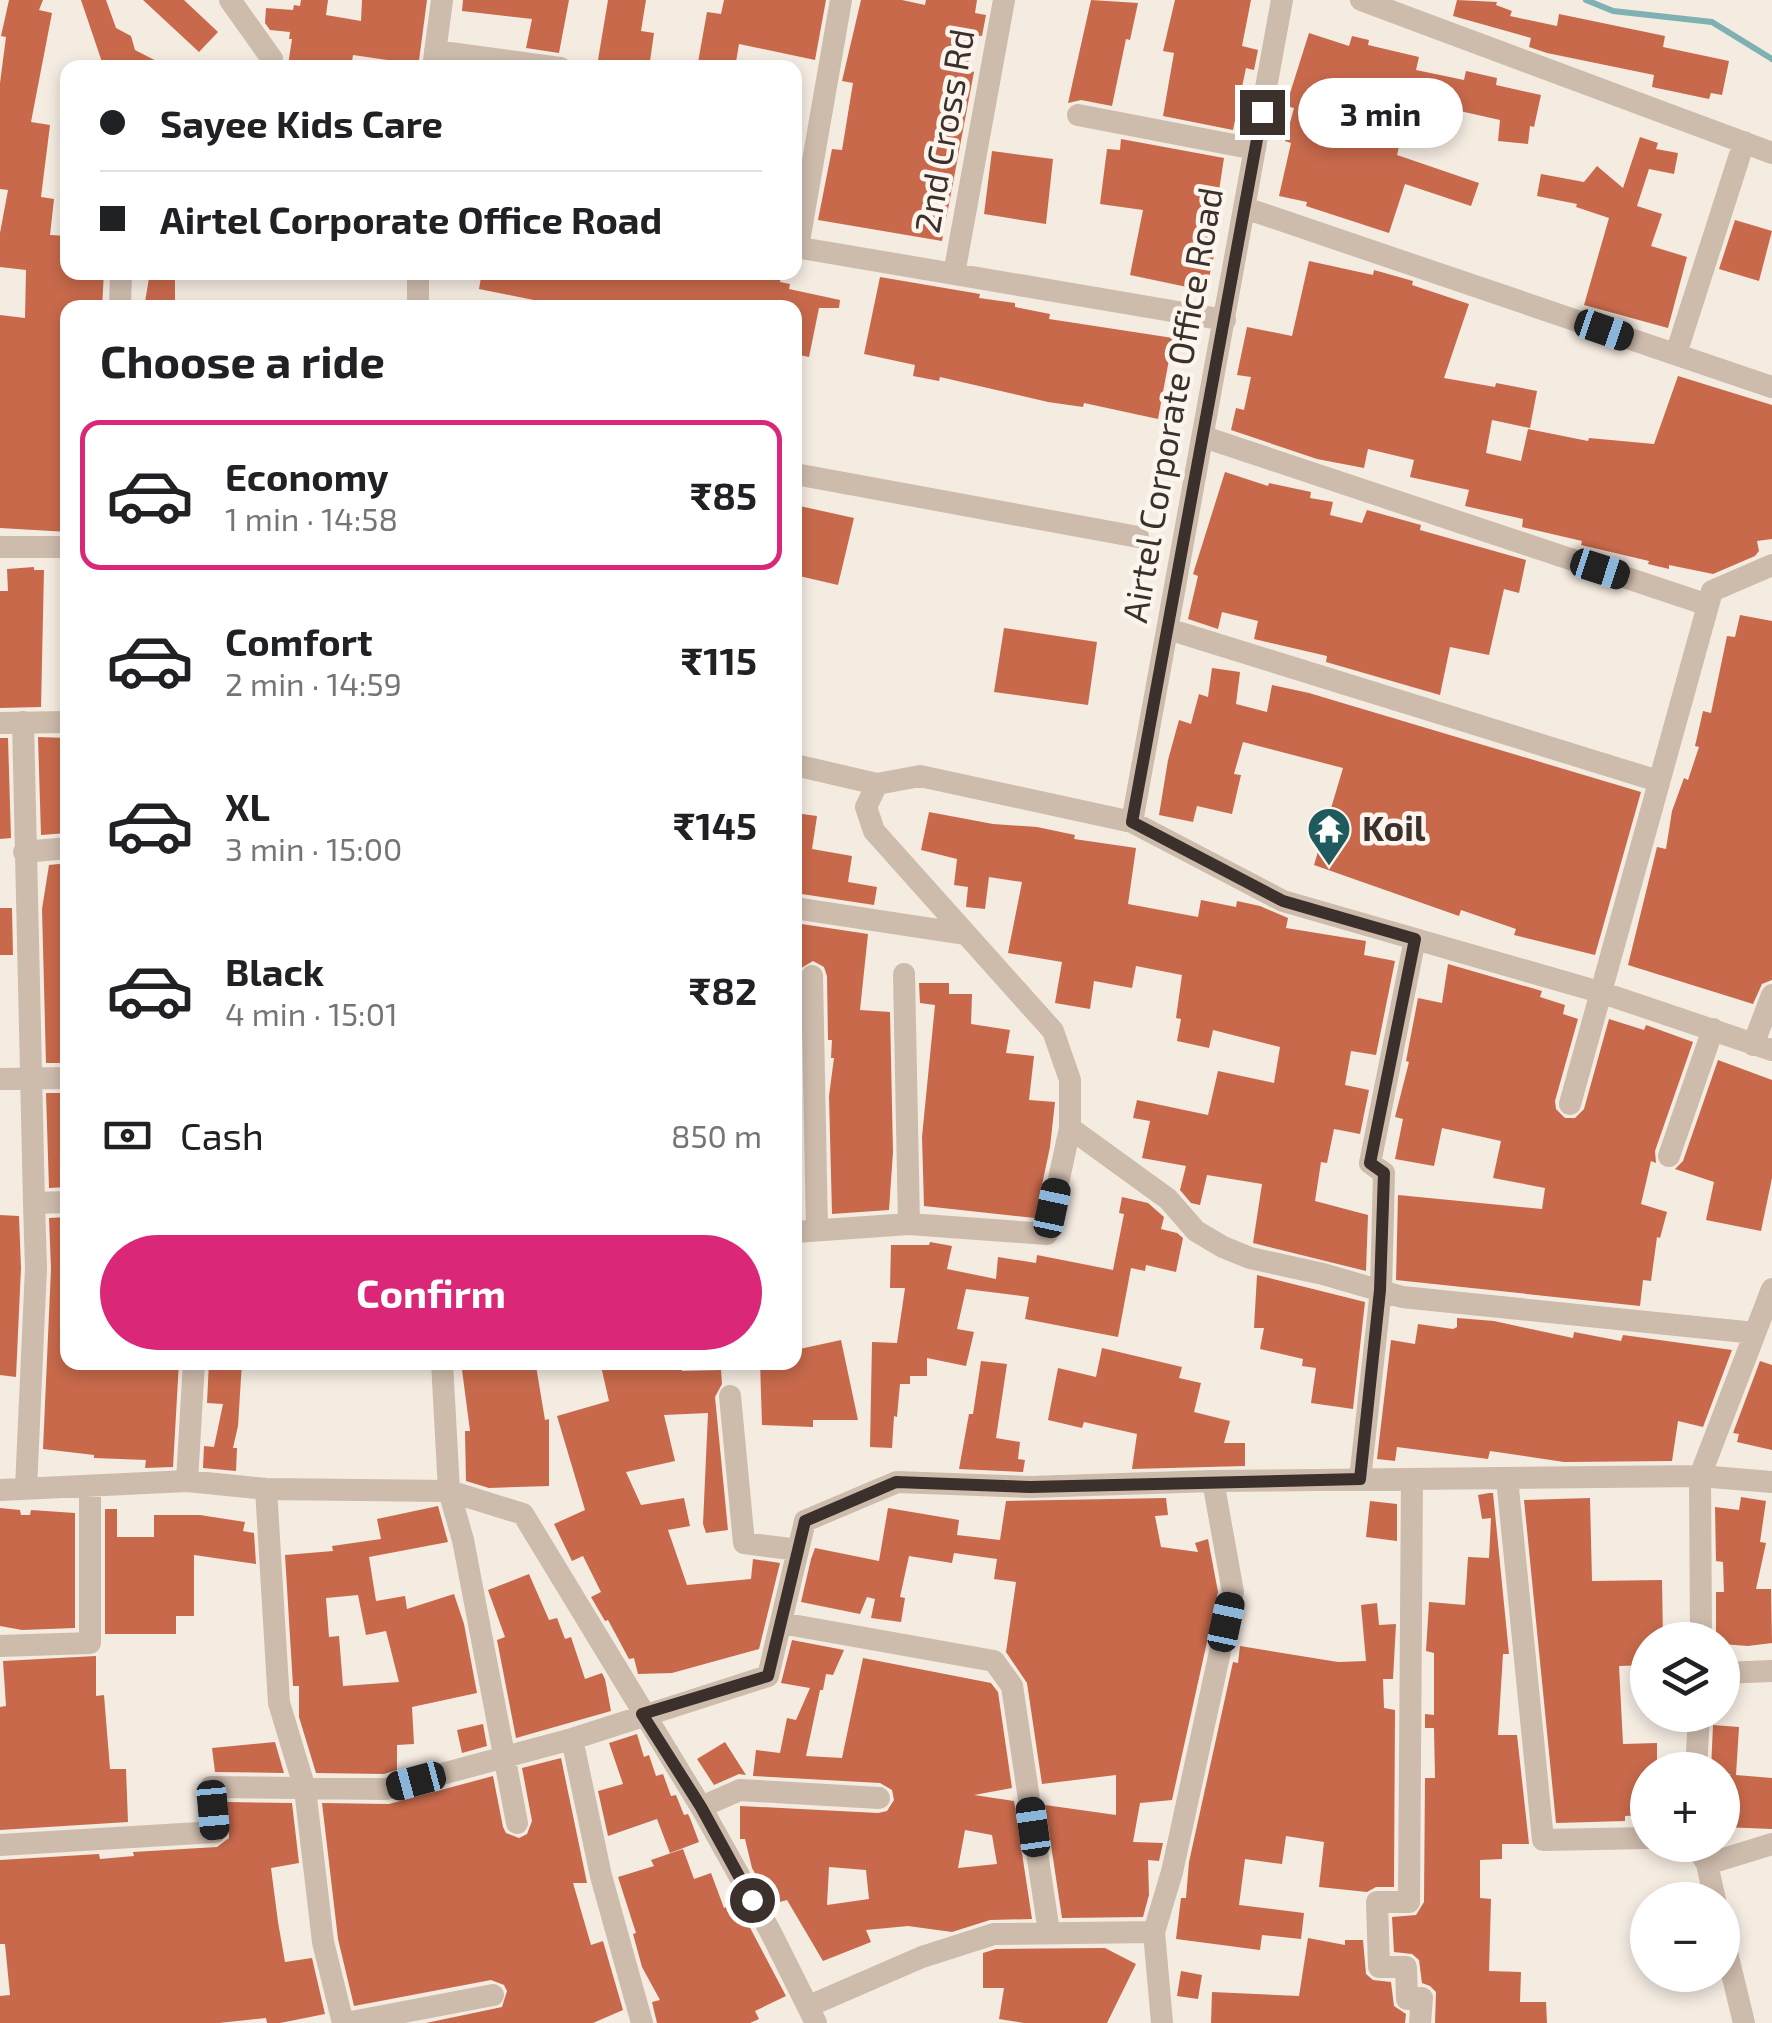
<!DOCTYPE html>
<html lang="en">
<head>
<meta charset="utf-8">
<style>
  body { margin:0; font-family:"Exo 2",sans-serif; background:#f2f2f2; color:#202124; height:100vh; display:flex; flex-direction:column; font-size:38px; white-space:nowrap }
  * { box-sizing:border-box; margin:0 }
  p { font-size:32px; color:#757577 }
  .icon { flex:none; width:55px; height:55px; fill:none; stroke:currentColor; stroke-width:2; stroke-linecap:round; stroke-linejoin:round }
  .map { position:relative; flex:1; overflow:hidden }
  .panel { position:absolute; left:60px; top:300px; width:742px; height:1070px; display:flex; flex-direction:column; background:#fff; border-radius:20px; box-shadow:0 5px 15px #0003 }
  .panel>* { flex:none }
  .guide { position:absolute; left:60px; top:60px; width:742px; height:220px; border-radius:20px; box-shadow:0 5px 15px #0003; display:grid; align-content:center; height:220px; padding:0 40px; background:#fff }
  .tools { position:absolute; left:1630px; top:1622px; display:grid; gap:20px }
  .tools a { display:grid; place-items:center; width:110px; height:110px; border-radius:50%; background:#fff; box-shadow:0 5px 15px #0003; font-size:50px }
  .end { position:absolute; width:45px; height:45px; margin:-22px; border:12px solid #3b302b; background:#fff; box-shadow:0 0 0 5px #fff }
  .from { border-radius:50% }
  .bubble { position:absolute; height:70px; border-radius:35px; background:#fff; box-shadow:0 5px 15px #0003; font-size:32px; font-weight:700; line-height:70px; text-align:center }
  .car { position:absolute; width:30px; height:60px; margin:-30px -15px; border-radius:12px; box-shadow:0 0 8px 2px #0007; background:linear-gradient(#222 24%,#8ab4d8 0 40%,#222 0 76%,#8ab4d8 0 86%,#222 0) }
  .guide b { display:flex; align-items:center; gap:35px; height:95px; font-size:38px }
  .guide b+b { border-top:2px solid #e0e0e0 }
  .guide i { width:25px; height:25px; background:#202124 }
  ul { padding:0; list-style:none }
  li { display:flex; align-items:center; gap:30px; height:150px; margin:0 20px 15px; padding:0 20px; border:5px solid transparent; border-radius:20px }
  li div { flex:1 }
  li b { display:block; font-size:38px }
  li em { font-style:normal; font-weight:700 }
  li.selected { border-color:#db2777 }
  li>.icon { width:90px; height:90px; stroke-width:1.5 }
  h2 { padding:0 40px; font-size:45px; line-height:120px }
  .pay { display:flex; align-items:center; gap:25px; height:110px; padding:0 40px; font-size:38px }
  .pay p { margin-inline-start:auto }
  .primary-button { display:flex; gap:20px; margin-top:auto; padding:20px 40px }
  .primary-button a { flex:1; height:115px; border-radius:60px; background:#db2777; color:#fff; font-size:40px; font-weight:700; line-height:115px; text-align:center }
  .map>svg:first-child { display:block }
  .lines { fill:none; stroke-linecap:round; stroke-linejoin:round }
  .stream { stroke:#7fb0b2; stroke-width:6 }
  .building { fill:#c8694b; fill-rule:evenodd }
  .minor { stroke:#cdbbac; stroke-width:22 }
  .route { stroke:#3b302b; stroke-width:12 }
  .labels { text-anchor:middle; stroke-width:9; stroke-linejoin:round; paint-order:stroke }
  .street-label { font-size:35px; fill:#3b302b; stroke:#fbf5ee }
  .poi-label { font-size:35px; font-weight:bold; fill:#3b302b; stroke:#fbf5ee; text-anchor:start }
</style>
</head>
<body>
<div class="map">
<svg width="1772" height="2023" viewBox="0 0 1772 2023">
  <rect width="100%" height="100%" fill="#f4ebe1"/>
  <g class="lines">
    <path class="stream" d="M1586,0L1613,11L1712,22L1772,59"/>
  </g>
  <path class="building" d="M9,0H43L39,10L52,13L31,122L50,125L41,197L54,199L50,235L68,236V272H104L102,308H68V532L0,528V315L25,318L26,270L0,267V233L8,190L0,189V83L6,37L1,36Z
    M81,0H106L116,28L131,36L135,50L170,68H104Z
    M143,0H184L218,32L199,52Z
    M301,0H328L326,15L361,21L362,0H427L418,68H393L394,61L353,55L351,68L288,65L292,39H289L290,32L270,30L265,23L266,8L293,10L294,5L300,6Z
    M463,0H569L559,53L526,48L532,19L462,11Z
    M608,0H646L641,31L654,33L649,68L598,60Z
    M724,0H826L815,60L739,44L735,68H697L707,12L721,14Z
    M861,0H902L925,5L926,0H977L975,13L986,15L982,36L973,35L967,70L974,72L942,241L818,220L832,149L842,150L853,83L842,81Z
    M1091,0L1138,3L1130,40L1126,39L1112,106L1081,100L1068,103Z
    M1175,0H1251L1242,46L1258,50L1254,70L1246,68L1233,130L1163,116L1174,53L1163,51Z
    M1457,0L1497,2L1496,5L1512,11L1510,16L1557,26L1559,14L1665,36L1663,47L1729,61L1722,95L1711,93L1709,99L1652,87L1654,75L1547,53L1529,47L1531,38L1453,16Z
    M1309,33L1349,46L1352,36L1369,40L1368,45L1419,57L1416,70L1464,80L1466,71L1497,78L1496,85L1541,95L1534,127L1530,126L1528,144L1498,141L1500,120L1442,107L1443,102L1411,95L1397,155L1479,183L1471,206L1405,184L1389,233L1306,206L1307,202L1279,196L1291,143L1285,141L1294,108L1286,106Z
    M1640,137L1658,143L1656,149L1678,153L1674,174L1649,169L1637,206L1662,214L1651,246L1687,257L1668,328L1584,305L1609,218L1576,207L1577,204L1537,196L1541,174L1584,182L1597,166L1623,188Z
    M1121,139L1224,158L1210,250L1215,251L1206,291L1130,275L1143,210L1100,204L1107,149L1120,150Z
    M992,151L1053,159L1046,224L984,214Z
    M1735,220L1772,231L1759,281L1719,269Z
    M1309,261L1373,275L1374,270L1413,281L1412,285L1469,304L1444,378L1495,387L1496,383L1537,391L1530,428L1492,420L1486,453L1521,461L1528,429L1588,441L1589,438L1654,444L1678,376L1772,405V539L1757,541L1759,551L1755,556L1713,574L1669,565V569L1648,564L1649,561L1581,545L1582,541L1522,527L1523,519L1465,506L1469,490L1410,477L1414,460L1368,449L1364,468L1317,459L1231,430L1236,408L1244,410L1251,377L1237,375L1247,327L1292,336Z
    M150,272H175V308H144Z
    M482,272H782L780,282L790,284L789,289L840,300L839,308H819L809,357L795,354V308H573L479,289Z
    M880,277L980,294L979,298L1015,303V307L1050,314L1049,319L1173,338L1158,419L1084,403L1083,407L1048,402L940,377L939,381L913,376L915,365L864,354Z
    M1225,472L1268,486L1269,483L1311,492L1310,498L1333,502L1330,515L1362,523L1367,510L1421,525L1420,530L1526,560L1519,593L1504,589L1489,655L1450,647L1440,695L1326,662L1327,656L1254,639L1258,621L1222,612L1218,629L1188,619L1198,576L1193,574Z
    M795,505L854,518L838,585L795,575Z
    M34,567V570H44L41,707L0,708V591H8L7,569Z
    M1740,615L1772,621V980L1762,984L1753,1004L1628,965L1657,847L1666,849L1672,811L1684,778L1688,780L1699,747L1695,746L1703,711L1711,713L1727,636L1735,637Z
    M1004,628L1097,642L1088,705L994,692Z
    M1212,668L1240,672L1236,704L1267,712L1272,685L1309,693L1641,792L1595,955L1514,935L1516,929L1461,910L1459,916L1314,865L1343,768L1243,742L1234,774L1241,775L1232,814L1197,806L1193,822L1159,815L1168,760L1179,720L1191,724L1199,694L1208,697Z
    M38,737L68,738V833L41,835Z
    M0,738H8L11,838L0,839Z
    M929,812L993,824L1037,827L1075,835L1074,839L1136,848L1128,904L1198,917L1201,900L1236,907L1237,901L1260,906L1288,918L1286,928L1366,941L1364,955L1395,961L1376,1055L1351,1051L1345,1085L1369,1090L1360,1134L1334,1129L1327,1163L1321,1162L1315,1201L1368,1215L1366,1271L1253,1243L1262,1184L1207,1175L1200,1205L1191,1203L1180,1190L1186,1166L1142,1158L1150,1121L1133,1118L1137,1100L1208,1115L1218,1071L1274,1083L1280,1047L1213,1030L1209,1048L1177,1041L1181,1019L1176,1018L1182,975L1136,966L1132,988L1094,981L1090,1009L1055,1003L1062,962L1008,953L1022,882L989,877L985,909L966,907L968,887L954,885L957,859L921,850Z
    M795,813L817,816L812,849L852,856L848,882L877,887L874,905L795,893Z
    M68,863V1063H46L42,909L49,865Z
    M0,908H12L13,955H0Z
    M795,923L868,934L860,1010L890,1012L893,1152L889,1210L832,1214L829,1096L834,1058H831L832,1040H828L827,976L824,967L813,961L798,970V1040H795Z
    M1448,964L1542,991L1540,997L1565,1005L1563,1014L1578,1019L1555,1101L1556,1109L1565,1118H1575L1584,1109L1609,1019L1644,1030L1646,1025L1693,1042L1655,1151L1656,1163L1651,1161L1641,1204L1667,1212L1660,1238L1657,1237L1651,1281L1643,1280L1640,1306L1396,1280L1398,1195L1542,1209L1545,1188L1493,1178L1501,1141L1442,1128L1434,1166L1395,1159L1403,1119L1395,1117L1409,1062L1406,1061L1418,998L1442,1003Z
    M919,983H949V994H972L971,1024L1010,1030L1006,1053L1034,1056L1029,1100L1055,1102L1050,1147L1035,1218L924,1206L922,1137L935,1005L920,1003Z
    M1718,1060L1772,1080V1178L1761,1231L1706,1220L1714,1182L1675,1169L1683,1161Z
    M46,1093H68V1187L49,1188Z
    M795,1116H800L802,1216L795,1217Z
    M1122,1197L1148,1203L1164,1217L1161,1229L1177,1233L1183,1238L1176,1272L1146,1265L1145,1271L1131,1268L1118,1337L1025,1319L1029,1297L966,1289L957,1329L974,1332L966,1366L927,1358V1376H910V1384H900L897,1417L894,1416L892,1448L870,1447L872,1342L897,1343L905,1288H890L891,1245H929L930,1242L952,1246L947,1269L996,1279L998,1257L1036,1263L1037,1255L1113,1270L1124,1214L1119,1213Z
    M0,1215L19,1216L21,1268L16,1377L0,1375Z
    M68,1217V1362L164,1368V1362H179L173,1467L145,1468L146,1460L94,1458V1455L43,1449L51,1269L49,1218Z
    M1257,1275L1365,1302L1353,1409L1311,1403L1316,1368L1302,1366L1303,1359L1260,1349L1264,1328H1254Z
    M1457,1318L1494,1321L1573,1338L1574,1332L1621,1341L1623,1335L1732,1350L1703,1427L1678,1421L1672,1461L1564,1462L1490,1451L1488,1459L1397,1447L1395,1461L1377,1459L1391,1340L1415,1344L1418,1324L1453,1329L1457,1327Z
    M841,1340L858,1420H813V1427L762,1425L760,1362H795V1350Z
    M1102,1348L1182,1367L1179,1378L1201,1383L1194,1412L1230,1421L1224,1443H1245V1466L1132,1469L1137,1434L1084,1422L1082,1428L1048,1420L1058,1368L1096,1377Z
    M981,1361L1007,1364L996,1438L1020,1442L1018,1459L1025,1460L1023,1472L959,1469L969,1414H973Z
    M1760,1361L1772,1365V1450L1737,1442L1739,1434L1733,1433Z
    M209,1362H242L238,1426L233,1448H237L236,1471L203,1468L204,1446L214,1447L223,1404L207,1403Z
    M461,1362H526L527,1367L536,1366L545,1420L549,1419V1486L489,1488L466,1481L465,1431H470Z
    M600,1362H681L682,1371L721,1370L722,1384L715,1397L728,1530L706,1533L703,1524L708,1413L664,1415L675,1461L626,1472L641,1505L684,1498L690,1526L668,1530L687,1585L751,1579L753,1559L780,1563L759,1649L672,1673L638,1674L634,1658L629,1659L608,1620L605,1621L591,1597L601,1592L583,1556L572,1561L554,1524L585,1510L557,1416L609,1401Z
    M1489,1493H1493L1509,1654H1503L1498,1735H1517L1529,1844H1502V1859L1480,1860V1898L1491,1899L1489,1971L1521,1972L1520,2002H1546L1547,2023H1435L1436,1992L1430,1986L1422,1983L1419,1960L1412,1954L1394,1952L1392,1917L1416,1915L1424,1902L1425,1778H1435L1434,1728H1425V1714L1434,1715V1653L1426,1651L1429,1602L1465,1605L1468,1557L1489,1558L1491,1518L1482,1519L1478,1495Z
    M1741,1497L1766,1501L1760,1542L1766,1543L1756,1589H1771L1772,1643L1748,1646L1722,1644V1640H1716V1592H1724L1723,1562L1716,1561L1715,1507L1739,1510Z
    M1166,1498L1168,1515L1155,1516L1161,1547L1198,1552L1195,1543L1208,1539L1218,1592L1172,1800L1140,1803L1133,1842L1163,1843L1159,1861L1148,1860L1149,1895L1143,1917L1062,1918L1045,1805L1116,1815V1775L1042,1784L1027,1683L1006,1652L1016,1582L994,1579L997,1559L954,1553L952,1563L909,1556L900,1597L905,1598L901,1622L871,1618L875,1599L867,1597L860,1614L801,1602L811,1559L815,1548L879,1561L888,1508L959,1520L957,1535L1000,1540L1006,1501Z
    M1590,1498L1592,1581L1662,1580L1663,1640H1648V1665L1619,1666L1623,1744L1657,1743V1770H1648V1815L1625,1816V1821L1556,1823L1524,1500Z
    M1370,1501L1397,1504V1541L1366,1537Z
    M438,1506L448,1542L369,1557L376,1601L405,1596L407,1609L454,1594L464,1624L477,1693L412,1707L414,1744L397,1745V1770L384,1774L316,1773L299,1717V1686H293L285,1555L333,1551L332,1546L381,1539L377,1519ZM358,1595L366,1635L386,1631L399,1682L343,1686L339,1636L329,1637L326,1598Z
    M0,1508L20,1510L21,1515H30L31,1510L75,1513V1628L22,1630L0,1626Z
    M105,1509H117V1537H154V1515H200L245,1522L243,1531L254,1533L256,1564L194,1555V1616H176V1634H105Z
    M529,1574L549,1620L557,1618L565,1639L571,1637L585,1679L602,1673L605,1679L611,1711L516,1738L497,1640L505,1637L488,1590Z
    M1377,1603L1379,1625L1396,1624L1393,1679H1383L1384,1708L1395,1710L1394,1887H1376L1367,1892L1319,1887L1324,1842L1286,1836L1282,1864L1245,1859L1239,1905L1304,1913L1301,1939L1262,1935L1260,1950L1176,1939L1181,1898H1186L1189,1862L1233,1662L1238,1663L1240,1646L1338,1662L1366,1661L1361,1605Z
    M792,1640L844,1650L833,1675L826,1674L823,1690H820L806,1756L842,1758L863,1658L991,1683L998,1692L1012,1788L974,1795L1014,1801L1032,1919L990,1920L952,1932L908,1926L866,1930L871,1942L823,1961L787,1900L772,1904L752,1868L745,1839H740V1806L878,1813L887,1811L894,1800L892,1790L880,1783L753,1776L756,1750L780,1753L787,1718L796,1720L810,1688L781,1683ZM965,1830L992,1835L997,1864L958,1868ZM829,1867L866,1870L869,1899L827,1905Z
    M96,1656V1696L104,1695L110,1769H126L128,1822L0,1830V1707L6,1706L3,1661Z
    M483,1724L487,1746L462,1753L457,1730Z
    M1713,1725L1739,1727L1736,1775L1772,1778V1829L1722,1827V1774L1733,1775L1722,1773V1770H1711Z
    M637,1734L644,1757L649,1755L656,1776L663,1774L671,1796L676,1795L684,1815L688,1814L690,1818L699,1842L670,1853L657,1819L608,1836L598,1791L623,1784L609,1743Z
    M275,1742L284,1773L215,1772L212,1748Z
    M725,1742L746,1775L739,1774L714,1785L697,1759Z
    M561,1758L587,1883H573L591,1945L603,1941L623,2010L593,2023H426L502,2007L507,1991L504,1985L491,1980L354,2006L338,1939L322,1803L389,1804L493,1776L503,1827L506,1833L519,1838L527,1834L532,1821L522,1768Z
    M227,1802L292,1803L299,1863L271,1868L278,1922L285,1962L312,1958L325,2014L280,2023H267L266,2018L219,2023H0V1996L10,1995L5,1944H0V1860L99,1854L100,1859L134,1856L133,1852L217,1847L229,1838Z
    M683,1849L694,1879L711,1873L724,1908L737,1903L786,1996L755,2011L759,2019L750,2023H657L652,2002L660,2000L642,1967L633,1934L636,1933L618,1877L654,1866L651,1860Z
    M1308,1938L1345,1945V1940H1363L1366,1974L1373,1980L1391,1982L1394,2006L1406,2014L1405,2023H1211L1212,1992L1299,1996Z
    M1105,1948L1136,1964L1107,2023H1024L999,2019L1004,1988H983V1953L996,1949Z
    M1181,1971L1202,1975L1198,1999L1177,1996Z"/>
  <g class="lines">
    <path class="minor" d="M230,0L272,59
      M1361,0L1772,153
      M435,51L560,68
      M433,68L442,0
      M1078,115L1255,149
      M1245,208L1772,387
      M795,247L1225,320
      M798,247L841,0
      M418,272V308
      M954,274L1004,0
      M120,308L121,272
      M1676,354L1744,142
      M1204,437L1708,605
      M795,474L1138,537
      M0,547H68
      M1168,629L1658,781
      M23,722L34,1203
      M0,723L68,722
      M795,765L877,784
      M1132,822L1282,0
      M24,852L68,848
      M795,908L966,934
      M904,974L909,1224
      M812,976L817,1230
      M1753,1045L1772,995
      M0,1079L68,1078
      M1570,1104L1712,591L1772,565
      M1070,1128L1168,1199L1196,1231L1223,1247L1250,1258L1323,1274L1402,1297L1755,1333
      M1669,1156L1713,1029
      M795,1232L909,1224L1047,1234L1070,1128V1080L1053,1031L874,831L866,807L877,784L920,776L1132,822L1283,901L1603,993L1772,1050
      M442,1362L449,1491L463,1540L517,1823
      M730,1396L744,1543L798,1550
      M1507,1478L1543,1840L1648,1838
      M1360,1479L1381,1290L1384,1173L1370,1163L1415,939
      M1412,1479L1409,1902H1377L1379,1967H1406L1407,1999L1422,1998L1420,2023
      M187,1481L194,1362
      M26,1488L36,1268L34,1203L68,1202
      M266,1489L279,1703L305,1789L323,1942L343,2023
      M0,1490L187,1481L266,1489L449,1491L523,1514L701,1807L770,1931L816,2023
      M781,1623L994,1661L1012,1686L1049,1932
      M1701,1640L1700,1476L1772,1289
      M0,1646L90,1643V1486
      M1722,1673L1772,1671
      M572,1739L601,1876L642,2023
      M1696,1770L1699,1715
      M701,1807L740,1790L879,1798
      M0,1845L215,1832L211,1787L386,1789L572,1739L768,1676L805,1521L897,1482L1030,1487L1213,1481L1700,1476L1772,1482
      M1695,1845L1707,1864L1715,1900
      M1707,1864L1772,1844
      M1154,1932L1162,2023
      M1722,1932L1744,2023
      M809,2006L922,1957L994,1934L1154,1932L1172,1872L1233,1592L1213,1481
      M346,2023L493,1995"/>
  </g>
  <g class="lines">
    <path class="route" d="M752,1900L701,1807L642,1714L768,1676L805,1521L896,1482L1030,1487L1360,1479L1380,1290L1384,1173L1370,1163L1415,939L1283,901L1132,822L1262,112"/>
  </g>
  <defs>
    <symbol id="temple-pin" viewBox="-11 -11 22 30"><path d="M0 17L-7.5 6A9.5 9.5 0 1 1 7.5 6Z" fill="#1f5a5e" stroke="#fbf5ee"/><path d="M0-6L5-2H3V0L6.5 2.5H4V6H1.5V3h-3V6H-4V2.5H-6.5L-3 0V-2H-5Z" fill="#fff"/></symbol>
  </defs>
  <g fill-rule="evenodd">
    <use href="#temple-pin" x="1304" y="804" width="50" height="68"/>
  </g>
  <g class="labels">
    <g class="street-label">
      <text transform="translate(945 131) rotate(-80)" y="12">2nd Cross Rd</text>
      <text transform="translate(1173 405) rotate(-80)" y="12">Airtel Corporate Office Road</text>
    </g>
    <g class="poi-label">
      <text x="1362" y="841">Koil</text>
    </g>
  </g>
</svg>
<div class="tools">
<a><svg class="icon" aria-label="layers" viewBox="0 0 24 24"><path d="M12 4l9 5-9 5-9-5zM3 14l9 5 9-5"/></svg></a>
<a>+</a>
<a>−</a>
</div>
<i class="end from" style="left:752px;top:1900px"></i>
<i class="end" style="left:1262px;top:112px"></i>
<div class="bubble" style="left:1298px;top:78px;width:165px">3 min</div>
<i class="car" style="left:1604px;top:330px;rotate:109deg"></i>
<i class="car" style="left:1600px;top:569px;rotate:108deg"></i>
<i class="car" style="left:1052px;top:1208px;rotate:12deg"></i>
<i class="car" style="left:1226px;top:1622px;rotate:12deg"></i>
<i class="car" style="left:416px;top:1781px;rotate:255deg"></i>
<i class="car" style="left:213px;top:1810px;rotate:175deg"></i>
<i class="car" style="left:1033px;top:1827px;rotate:352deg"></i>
<div class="guide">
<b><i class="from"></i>Sayee Kids Care</b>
<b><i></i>Airtel Corporate Office Road</b>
</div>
<section class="panel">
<h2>Choose a ride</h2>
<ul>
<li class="selected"><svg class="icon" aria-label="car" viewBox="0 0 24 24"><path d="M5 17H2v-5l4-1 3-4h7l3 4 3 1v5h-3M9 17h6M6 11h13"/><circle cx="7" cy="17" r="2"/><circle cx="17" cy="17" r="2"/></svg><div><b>Economy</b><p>1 min · 14:58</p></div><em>₹85</em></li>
<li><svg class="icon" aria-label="car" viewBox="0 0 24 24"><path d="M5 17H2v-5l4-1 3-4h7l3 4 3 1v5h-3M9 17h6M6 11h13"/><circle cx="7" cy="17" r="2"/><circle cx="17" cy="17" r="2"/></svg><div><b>Comfort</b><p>2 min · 14:59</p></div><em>₹115</em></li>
<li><svg class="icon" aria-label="car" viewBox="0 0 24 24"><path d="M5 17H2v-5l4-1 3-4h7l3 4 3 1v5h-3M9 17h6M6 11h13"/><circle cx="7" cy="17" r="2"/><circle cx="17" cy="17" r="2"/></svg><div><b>XL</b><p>3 min · 15:00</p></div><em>₹145</em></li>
<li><svg class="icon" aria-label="car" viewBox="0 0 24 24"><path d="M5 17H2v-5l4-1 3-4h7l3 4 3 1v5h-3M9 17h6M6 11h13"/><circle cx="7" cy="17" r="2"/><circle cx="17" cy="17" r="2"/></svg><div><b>Black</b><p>4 min · 15:01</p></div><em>₹82</em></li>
</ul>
<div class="pay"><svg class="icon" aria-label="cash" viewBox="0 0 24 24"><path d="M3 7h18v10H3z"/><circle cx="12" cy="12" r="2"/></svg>Cash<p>850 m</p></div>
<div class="primary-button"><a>Confirm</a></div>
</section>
</div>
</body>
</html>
